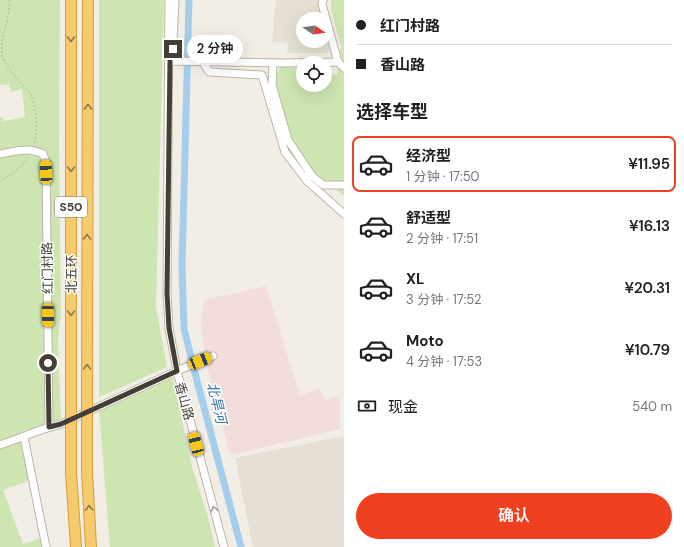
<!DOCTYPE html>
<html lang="zh">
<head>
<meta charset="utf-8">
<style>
  body { margin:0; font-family:"DM Sans","Noto Sans SC",sans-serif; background:#f6f6f6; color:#202124; height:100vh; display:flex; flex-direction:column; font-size:15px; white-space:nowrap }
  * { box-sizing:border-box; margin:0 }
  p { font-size:13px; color:#757577 }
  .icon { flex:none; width:22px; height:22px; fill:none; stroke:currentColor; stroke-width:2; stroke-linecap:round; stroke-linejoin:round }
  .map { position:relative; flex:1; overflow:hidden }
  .sheet { display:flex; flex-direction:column; background:#fff; width:340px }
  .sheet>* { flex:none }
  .hud { display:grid; align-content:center; height:88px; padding:0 12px; background:#fff }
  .needle { width:26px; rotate:103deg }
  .fabs { position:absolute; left:296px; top:12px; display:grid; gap:8px }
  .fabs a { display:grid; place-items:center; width:36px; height:36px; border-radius:50%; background:#fff; box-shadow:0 4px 16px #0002; font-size:20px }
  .end { position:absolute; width:18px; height:18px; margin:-9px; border:5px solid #443f35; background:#fff; box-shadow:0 0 0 2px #fff }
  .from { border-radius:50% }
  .bubble { position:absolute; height:28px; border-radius:14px; background:#fff; box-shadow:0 4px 16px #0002; font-size:13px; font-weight:600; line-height:28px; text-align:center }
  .car { position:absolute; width:12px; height:24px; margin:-12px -6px; border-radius:5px; box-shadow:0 0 3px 1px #0007; background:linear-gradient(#f5c518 24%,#345 0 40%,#f5c518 0 76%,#345 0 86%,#f5c518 0) }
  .hud b { display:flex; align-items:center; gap:14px; height:38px; font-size:15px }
  .hud b+b { border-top:1px solid #e0e0e0 }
  .hud i { width:10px; height:10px; background:#202124 }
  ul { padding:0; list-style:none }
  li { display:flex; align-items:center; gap:12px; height:56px; margin:0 8px 6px; padding:0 4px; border:2px solid transparent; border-radius:8px }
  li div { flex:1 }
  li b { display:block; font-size:15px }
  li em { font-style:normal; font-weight:600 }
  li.selected { border-color:#f0401f }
  li>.icon { width:36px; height:36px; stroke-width:1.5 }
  h2 { padding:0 12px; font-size:18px; line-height:48px }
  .pay { display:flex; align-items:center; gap:10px; height:44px; padding:0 12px; font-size:15px }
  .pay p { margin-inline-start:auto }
  .button { display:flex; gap:8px; margin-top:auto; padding:8px 12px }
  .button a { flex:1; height:46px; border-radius:24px; background:#f0401f; color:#fff; font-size:16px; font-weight:600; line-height:46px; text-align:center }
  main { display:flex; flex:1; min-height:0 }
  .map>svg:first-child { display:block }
  .residential { fill:#e6e0d4; fill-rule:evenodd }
  .medical { fill:#f2ddda }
  .green { fill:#cde5b0 }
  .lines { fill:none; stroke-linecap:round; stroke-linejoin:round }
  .canal { stroke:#a4ceec; stroke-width:7 }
  .minor-casing { stroke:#bdb6a9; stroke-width:9 }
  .highway-casing { stroke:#d69e3c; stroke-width:12 }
  .path { stroke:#beb29b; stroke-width:1; stroke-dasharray:2 2; stroke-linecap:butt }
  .minor { stroke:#fff; stroke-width:7 }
  .highway { stroke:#f7ca6c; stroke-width:10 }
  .highway-bridge-casing { stroke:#d69e3c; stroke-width:12; stroke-linecap:butt }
  .highway-bridge { stroke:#f7ca6c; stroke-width:10 }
  .oneway { stroke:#8c774b }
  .oneway2 { stroke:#a29f9a }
  .route { stroke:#443f35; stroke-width:5 }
  .labels { text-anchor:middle; stroke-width:3; stroke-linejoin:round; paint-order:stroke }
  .shield { fill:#fff; stroke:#7c7972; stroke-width:1 }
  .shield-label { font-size:12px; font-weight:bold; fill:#443f35 }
  .street-label { font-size:13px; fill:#443f35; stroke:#fff }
  .water-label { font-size:14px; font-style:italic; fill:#3478ab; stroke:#fff }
</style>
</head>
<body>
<main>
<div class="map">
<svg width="344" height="547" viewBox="0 0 344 547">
  <rect width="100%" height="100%" fill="#f2eee6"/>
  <path class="residential" d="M276,0H323L331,49L330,52L328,53H287L288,43L272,42ZM303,19H325V41H303Z
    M344,436V547H253L235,458Z"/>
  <path class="medical" d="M266,286L300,396L320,389L325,400L340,396V429L237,454H230L208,370L201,326L204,300Z"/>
  <path class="green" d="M0,0H60L59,147L61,314L58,340L61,419L20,432L29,481L3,490L23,544L41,538L43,547H0V117H2L3,121L25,117L22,89L11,92L9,84L0,85Z
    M99,0H164L156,307L167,367L99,397Z
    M331,0H344V196L295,157L274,78L281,66L303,69V85H325V73L337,75L341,47L331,9Z
    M173,378L192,467L208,517L215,547H110L99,410Z"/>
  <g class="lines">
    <path class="canal" d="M189,0L182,266L184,329L196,377L241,547"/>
    <defs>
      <path id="minor" d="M169,0L167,293L169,328L177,371L224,547
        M323,0L322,4L338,62L344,68
        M173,41L175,0
        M170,61L284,63L338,62
        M203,62L209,72L262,75L285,152L308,182L344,214
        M273,63L272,85L288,140L312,176L323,185H344
        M0,154C15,151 29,147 43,154L46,162L49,427
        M24,437L46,547
        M0,445C21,438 40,429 61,424L177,371L213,356"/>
      <path id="highway" d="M71,0V414
        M87,406L88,0
        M87,421V471L91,547
        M71,429V472L76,547"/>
    </defs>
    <use href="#minor" class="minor-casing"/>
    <use href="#highway" class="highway-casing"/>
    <path class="path" d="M9,0C11,18 0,35 2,54C5,65 14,75 21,84C24,87 28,89 30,93C36,107 39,129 34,144
      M0,182L24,164L28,157"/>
    <use href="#minor" class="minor"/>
    <use href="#highway" class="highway"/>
    <defs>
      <path id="highway-bridge" d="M71,414V429
        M87,421V406"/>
    </defs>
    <use href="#highway-bridge" class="highway-bridge-casing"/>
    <use href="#highway-bridge" class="highway-bridge"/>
  </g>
  <defs><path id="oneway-chevron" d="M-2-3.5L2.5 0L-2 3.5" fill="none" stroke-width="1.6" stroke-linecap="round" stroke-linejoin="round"/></defs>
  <g class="oneway">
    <use href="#oneway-chevron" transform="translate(71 39) rotate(90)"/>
    <use href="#oneway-chevron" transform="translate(88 107) rotate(-90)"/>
    <use href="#oneway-chevron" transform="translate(71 169) rotate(90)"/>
    <use href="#oneway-chevron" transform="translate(87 237) rotate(-90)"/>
    <use href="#oneway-chevron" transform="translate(71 313) rotate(90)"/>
    <use href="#oneway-chevron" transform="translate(87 367) rotate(-90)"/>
    <use href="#oneway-chevron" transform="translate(89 508) rotate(-93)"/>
  </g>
  <use class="oneway2" href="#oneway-chevron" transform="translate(214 509) rotate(-105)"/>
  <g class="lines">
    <path class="route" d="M48,363L49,427L61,424L177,371L169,328L167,293L170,61L173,49"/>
  </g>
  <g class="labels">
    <rect class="shield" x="55" y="197" width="32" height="20" rx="3"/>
    <g class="shield-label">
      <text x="71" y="211">S50</text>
    </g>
    <g class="street-label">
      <text transform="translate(47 268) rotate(-91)" y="5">红门村路</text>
      <text transform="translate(71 274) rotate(-90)" y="5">北五环</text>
      <text transform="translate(185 401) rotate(75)" y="5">香山路</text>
    </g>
    <g class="water-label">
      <text transform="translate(217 403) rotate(76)" y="5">北旱河</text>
    </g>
  </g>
</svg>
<div class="fabs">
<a><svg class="needle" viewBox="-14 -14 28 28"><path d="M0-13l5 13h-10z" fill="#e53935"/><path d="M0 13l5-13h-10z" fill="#757577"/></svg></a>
<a><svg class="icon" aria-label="locate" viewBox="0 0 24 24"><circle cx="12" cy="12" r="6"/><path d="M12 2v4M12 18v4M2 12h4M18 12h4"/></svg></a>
</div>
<i class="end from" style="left:48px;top:363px"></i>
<i class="end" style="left:173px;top:49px"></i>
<div class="bubble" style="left:187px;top:35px;width:56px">2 分钟</div>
<i class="car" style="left:46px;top:172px;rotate:357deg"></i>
<i class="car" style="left:48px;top:315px;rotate:179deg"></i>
<i class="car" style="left:200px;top:361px;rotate:68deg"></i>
<i class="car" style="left:196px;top:444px;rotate:345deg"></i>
</div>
<section class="sheet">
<div class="hud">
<b><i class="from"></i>红门村路</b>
<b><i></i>香山路</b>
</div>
<h2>选择车型</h2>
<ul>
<li class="selected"><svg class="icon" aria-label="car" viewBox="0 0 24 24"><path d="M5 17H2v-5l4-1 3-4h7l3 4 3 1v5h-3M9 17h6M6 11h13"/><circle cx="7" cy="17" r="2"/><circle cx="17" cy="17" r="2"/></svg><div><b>经济型</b><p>1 分钟 · 17:50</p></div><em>¥11.95</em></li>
<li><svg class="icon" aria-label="car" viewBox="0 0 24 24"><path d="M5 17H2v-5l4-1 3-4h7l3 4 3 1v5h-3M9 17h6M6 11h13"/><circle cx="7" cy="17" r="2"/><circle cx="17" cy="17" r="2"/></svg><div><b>舒适型</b><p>2 分钟 · 17:51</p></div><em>¥16.13</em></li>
<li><svg class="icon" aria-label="car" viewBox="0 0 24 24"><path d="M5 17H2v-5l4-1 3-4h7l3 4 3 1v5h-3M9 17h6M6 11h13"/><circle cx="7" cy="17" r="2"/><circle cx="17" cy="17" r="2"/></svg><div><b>XL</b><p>3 分钟 · 17:52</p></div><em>¥20.31</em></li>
<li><svg class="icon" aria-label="car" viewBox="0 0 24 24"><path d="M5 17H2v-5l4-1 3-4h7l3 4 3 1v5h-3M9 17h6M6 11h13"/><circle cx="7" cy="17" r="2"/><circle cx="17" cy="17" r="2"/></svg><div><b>Moto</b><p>4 分钟 · 17:53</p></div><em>¥10.79</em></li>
</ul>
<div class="pay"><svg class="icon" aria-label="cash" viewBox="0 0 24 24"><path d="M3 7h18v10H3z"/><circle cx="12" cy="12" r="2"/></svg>现金<p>540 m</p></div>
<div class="button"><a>确认</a></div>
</section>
</main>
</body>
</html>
